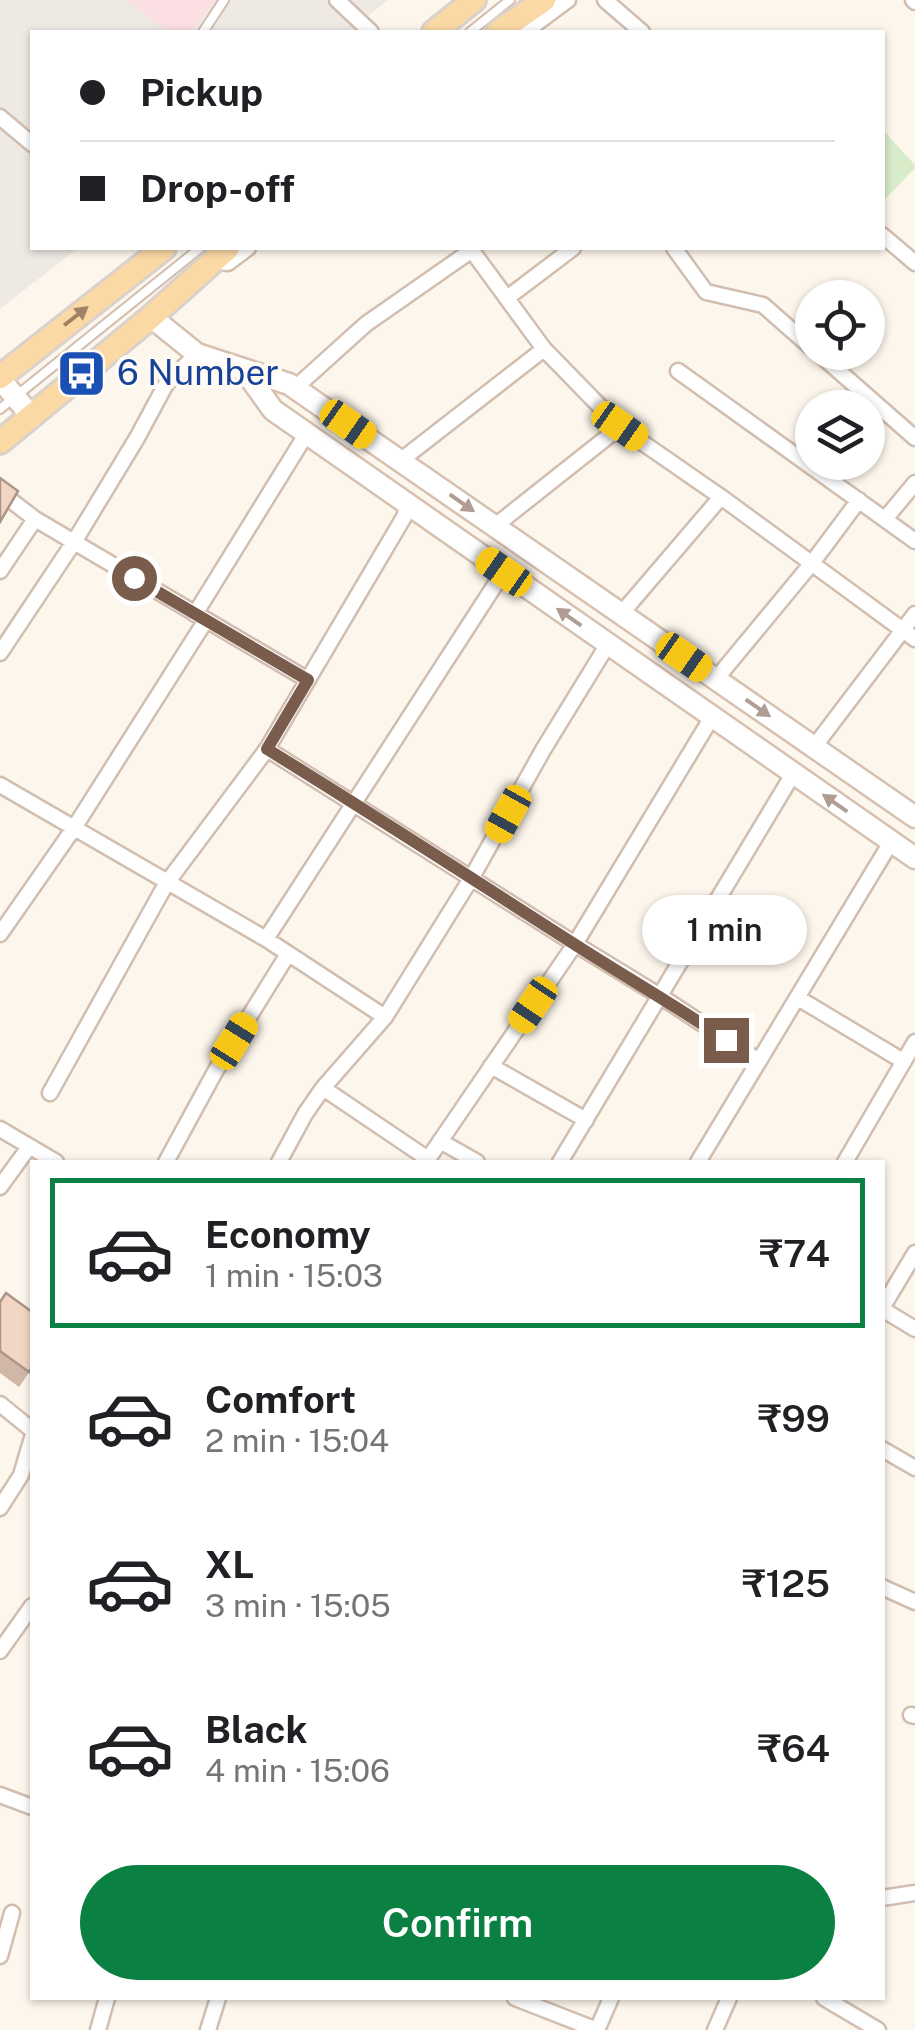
<!DOCTYPE html>
<html lang="en">
<head>
<meta charset="utf-8">
<style>
  body { margin:0; font-family:"Public Sans",sans-serif; background:#f2f2f2; color:#202124; height:100vh; display:flex; flex-direction:column; font-size:38px; white-space:nowrap }
  * { box-sizing:border-box; margin:0 }
  p { font-size:32px; color:#757577 }
  .icon { flex:none; width:55px; height:55px; fill:none; stroke:currentColor; stroke-width:2; stroke-linecap:round; stroke-linejoin:round }
  .map { position:relative; flex:1; overflow:hidden }
  .details { position:absolute; left:30px; top:1160px; width:855px; height:840px; display:flex; flex-direction:column; background:#fff; border-radius:0px; box-shadow:0 2px 8px #0004 }
  .details>* { flex:none }
  .banner { position:absolute; left:30px; top:30px; width:855px; height:220px; border-radius:0px; box-shadow:0 2px 8px #0004; display:grid; align-content:center; height:220px; padding:0 50px; background:#fff }
  .tools { position:absolute; left:795px; top:280px; display:grid; gap:20px }
  .tools a { display:grid; place-items:center; width:90px; height:90px; border-radius:50%; background:#fff; box-shadow:0 2px 8px #0004; font-size:50px }
  .end { position:absolute; width:45px; height:45px; margin:-22px; border:12px solid #7a5c4d; background:#fff; box-shadow:0 0 0 5px #fff }
  .from { border-radius:50% }
  .bubble { position:absolute; height:70px; border-radius:35px; background:#fff; box-shadow:0 2px 8px #0004; font-size:32px; font-weight:600; line-height:70px; text-align:center }
  .car { position:absolute; width:30px; height:60px; margin:-30px -15px; border-radius:12px; box-shadow:0 0 8px 2px #0007; background:linear-gradient(#f5c518 24%,#345 0 40%,#f5c518 0 76%,#345 0 86%,#f5c518 0) }
  .banner b { display:flex; align-items:center; gap:35px; height:95px; font-size:38px }
  .banner b+b { border-top:2px solid #e0e0e0 }
  .banner i { width:25px; height:25px; background:#202124 }
  ul { padding:18px 0 0; list-style:none }
  li { display:flex; align-items:center; gap:30px; height:150px; margin:0 20px 15px; padding:0 30px; border:5px solid transparent; border-radius:0px }
  li div { flex:1 }
  li b { display:block; font-size:38px }
  li em { font-style:normal; font-weight:600 }
  li.on { border-color:#0b8043 }
  li>.icon { width:90px; height:90px; stroke-width:1.5 }
  .primary-button { display:flex; gap:20px; margin-top:auto; padding:20px 50px }
  .primary-button a { flex:1; height:115px; border-radius:60px; background:#0b8043; color:#fff; font-size:40px; font-weight:600; line-height:115px; text-align:center }
  .map>svg:first-child { display:block }
  .industrial { fill:#efe9e4 }
  .medical { fill:#fbdfe3 }
  .green { fill:#d8ecc9 }
  .lines { fill:none; stroke-linecap:round; stroke-linejoin:round }
  .lane-casing { stroke:#d1beb0; stroke-width:12 }
  .street-casing { stroke:#d1beb0; stroke-width:19 }
  .secondary-casing { stroke:#d6c0b0; stroke-width:25 }
  .primary-casing { stroke:#dad1cd; stroke-width:28 }
  .lane { stroke:#fff; stroke-width:8 }
  .street { stroke:#fff; stroke-width:14 }
  .secondary { stroke:#fff; stroke-width:20 }
  .primary { stroke:#fbd9a5; stroke-width:22 }
  .wall { fill:#d1b7a8 }
  .building { fill:#f3d5c3; stroke:#aa9588; stroke-width:2.5 }
  .oneway { fill:#a18267 }
  .oneway2 { fill:#af9d94 }
  .route { stroke:#7a5c4d; stroke-width:12 }
  .labels { text-anchor:middle; stroke-width:8; stroke-linejoin:round; paint-order:stroke }
  .transit-label { font-size:35px; fill:#164399; stroke:#fffaf3; text-anchor:start }
</style>
</head>
<body>
<div class="map">
<svg width="915" height="2030" viewBox="0 0 915 2030">
  <rect width="100%" height="100%" fill="#fdf6ec"/>
  <path class="industrial" d="M0,0H388L348,32H32V248H78L0,309Z"/>
  <path class="medical" d="M126,0H215L191,32H170Z"/>
  <path class="green" d="M883,130L915,165V168L883,201Z"/>
  <g class="lines">
    <defs>
      <path id="lane" d="M203,32L224,0
        M470,32L510,0
        M0,409L200,248"/>
      <path id="street" d="M337,0L371,32
        M605,0L642,32
        M913,0L915,2
        M525,32L568,0
        M0,117L32,144
        M882,235L915,263
        M470,248L544,349L620,427L721,497L915,639
        M674,248L706,292L763,305L812,348
        M214,261L228,263L248,248
        M507,298L573,248
        M817,352L915,438
        M678,371L915,541
        M295,388L366,324L472,250
        M400,461L544,349
        M0,492L35,519L308,680
        M885,519L915,483
        M495,526L620,427
        M0,571L35,519
        M195,614L307,433
        M621,614L721,497
        M0,653L74,542L137,438L166,384L197,354
        M716,679L812,563L859,500
        M814,747L915,614
        M267,749L575,944L660,996L759,1061
        M0,785L266,939L385,1017
        M0,934L74,828L206,620
        M266,939L504,571
        M798,998L903,1061
        M491,1066L586,1120
        M323,1088L428,1159
        M50,1093L166,884L267,749L404,517L408,505
        M0,1129L56,1162
        M440,1141L477,1162
        M166,1162L216,1070L288,954
        M279,1162L305,1114L323,1088L385,1017L472,877L543,750L608,644
        M426,1162L575,944L712,717
        M560,1162L793,774
        M698,1162L891,842
        M845,1162L915,1042
        M0,1187L29,1147
        M882,1308L915,1253
        M882,1309L915,1329
        M0,1404L32,1430
        M882,1449L915,1468
        M0,1508L21,1475L32,1438
        M882,1587L915,1602
        M0,1651L32,1606
        M911,1715L915,1716
        M0,1795L32,1807
        M882,1898L915,1893
        M0,1956L12,1913
        M515,1998L597,2030
        M824,1998L878,2030
        M98,2030L107,1998
        M208,2030L218,1998
        M597,2030L611,1998
        M715,2030L729,1998"/>
      <path id="secondary" d="M151,317L197,354L289,384L915,817
        M245,371L273,410L915,858
        M0,379L32,417"/>
      <path id="primary" d="M434,32L474,0
        M498,32L544,0
        M0,377L164,248
        M0,442L151,317L228,248"/>
    </defs>
    <use href="#lane" class="lane-casing"/>
    <use href="#street" class="street-casing"/>
    <use href="#secondary" class="secondary-casing"/>
    <use href="#primary" class="primary-casing"/>
    <use href="#lane" class="lane"/>
    <use href="#street" class="street"/>
    <use href="#secondary" class="secondary"/>
    <use href="#primary" class="primary"/>
  </g>
  <path class="wall" d="M0,1302L32,1368L19,1387L0,1373Z"/>
  <path class="building" d="M0,478L18,491L0,522Z
    M6,1293L32,1312V1367L29,1372L0,1351V1302Z"/>
  <defs><path id="oneway-solid" d="M-6-.8H1V-3.2L6.5 0L1 3.2V.8H-6Z" transform="scale(2.5)"/></defs>
  <use class="oneway" href="#oneway-solid" transform="translate(76 316) rotate(-38)"/>
  <g class="oneway2">
    <use href="#oneway-solid" transform="translate(462 503) rotate(35)"/>
    <use href="#oneway-solid" transform="translate(569 617) rotate(-145)"/>
    <use href="#oneway-solid" transform="translate(758 708) rotate(35)"/>
    <use href="#oneway-solid" transform="translate(835 803) rotate(-145)"/>
  </g>
  <g class="lines">
    <path class="route" d="M134,578L308,680L267,749C369,812 470,877 571,942C622,975 675,1005 726,1040"/>
  </g>
  <defs>
    <symbol id="bus-square" viewBox="-11 -11 22 22"><rect x="-9" y="-9" width="18" height="18" rx="4" fill="#1a4fb4" stroke="#fffaf3"/><path d="M-5-6H5V4H4V6H2V4H-2V6H-4V4H-5ZM-3.5-4V0h7V-4ZM-3.5 1.2v1.5H-2V1.2ZM2 1.2v1.5H3.5V1.2Z" fill="#fff"/></symbol>
  </defs>
  <g fill-rule="evenodd">
    <use href="#bus-square" x="54" y="346" width="55" height="55"/>
  </g>
  <g class="labels">
    <g class="transit-label">
      <text x="117" y="385">6 Number</text>
    </g>
  </g>
</svg>
<div class="tools">
<a><svg class="icon" aria-label="locate" viewBox="0 0 24 24"><circle cx="12" cy="12" r="6"/><path d="M12 2v4M12 18v4M2 12h4M18 12h4"/></svg></a>
<a><svg class="icon" aria-label="layers" viewBox="0 0 24 24"><path d="M12 4l9 5-9 5-9-5zM3 14l9 5 9-5"/></svg></a>
</div>
<i class="end from" style="left:134px;top:578px"></i>
<i class="end" style="left:726px;top:1040px"></i>
<div class="bubble" style="left:642px;top:895px;width:165px">1 min</div>
<i class="car" style="left:348px;top:424px;rotate:125deg"></i>
<i class="car" style="left:620px;top:426px;rotate:125deg"></i>
<i class="car" style="left:504px;top:572px;rotate:305deg"></i>
<i class="car" style="left:684px;top:657px;rotate:125deg"></i>
<i class="car" style="left:508px;top:814px;rotate:209deg"></i>
<i class="car" style="left:533px;top:1005px;rotate:214deg"></i>
<i class="car" style="left:234px;top:1041px;rotate:32deg"></i>
<div class="banner">
<b><i class="from"></i>Pickup</b>
<b><i></i>Drop-off</b>
</div>
<section class="details">
<ul>
<li class="on"><svg class="icon" aria-label="car" viewBox="0 0 24 24"><path d="M5 17H2v-5l4-1 3-4h7l3 4 3 1v5h-3M9 17h6M6 11h13"/><circle cx="7" cy="17" r="2"/><circle cx="17" cy="17" r="2"/></svg><div><b>Economy</b><p>1 min · 15:03</p></div><em>₹74</em></li>
<li><svg class="icon" aria-label="car" viewBox="0 0 24 24"><path d="M5 17H2v-5l4-1 3-4h7l3 4 3 1v5h-3M9 17h6M6 11h13"/><circle cx="7" cy="17" r="2"/><circle cx="17" cy="17" r="2"/></svg><div><b>Comfort</b><p>2 min · 15:04</p></div><em>₹99</em></li>
<li><svg class="icon" aria-label="car" viewBox="0 0 24 24"><path d="M5 17H2v-5l4-1 3-4h7l3 4 3 1v5h-3M9 17h6M6 11h13"/><circle cx="7" cy="17" r="2"/><circle cx="17" cy="17" r="2"/></svg><div><b>XL</b><p>3 min · 15:05</p></div><em>₹125</em></li>
<li><svg class="icon" aria-label="car" viewBox="0 0 24 24"><path d="M5 17H2v-5l4-1 3-4h7l3 4 3 1v5h-3M9 17h6M6 11h13"/><circle cx="7" cy="17" r="2"/><circle cx="17" cy="17" r="2"/></svg><div><b>Black</b><p>4 min · 15:06</p></div><em>₹64</em></li>
</ul>
<div class="primary-button"><a>Confirm</a></div>
</section>
</div>
</body>
</html>
